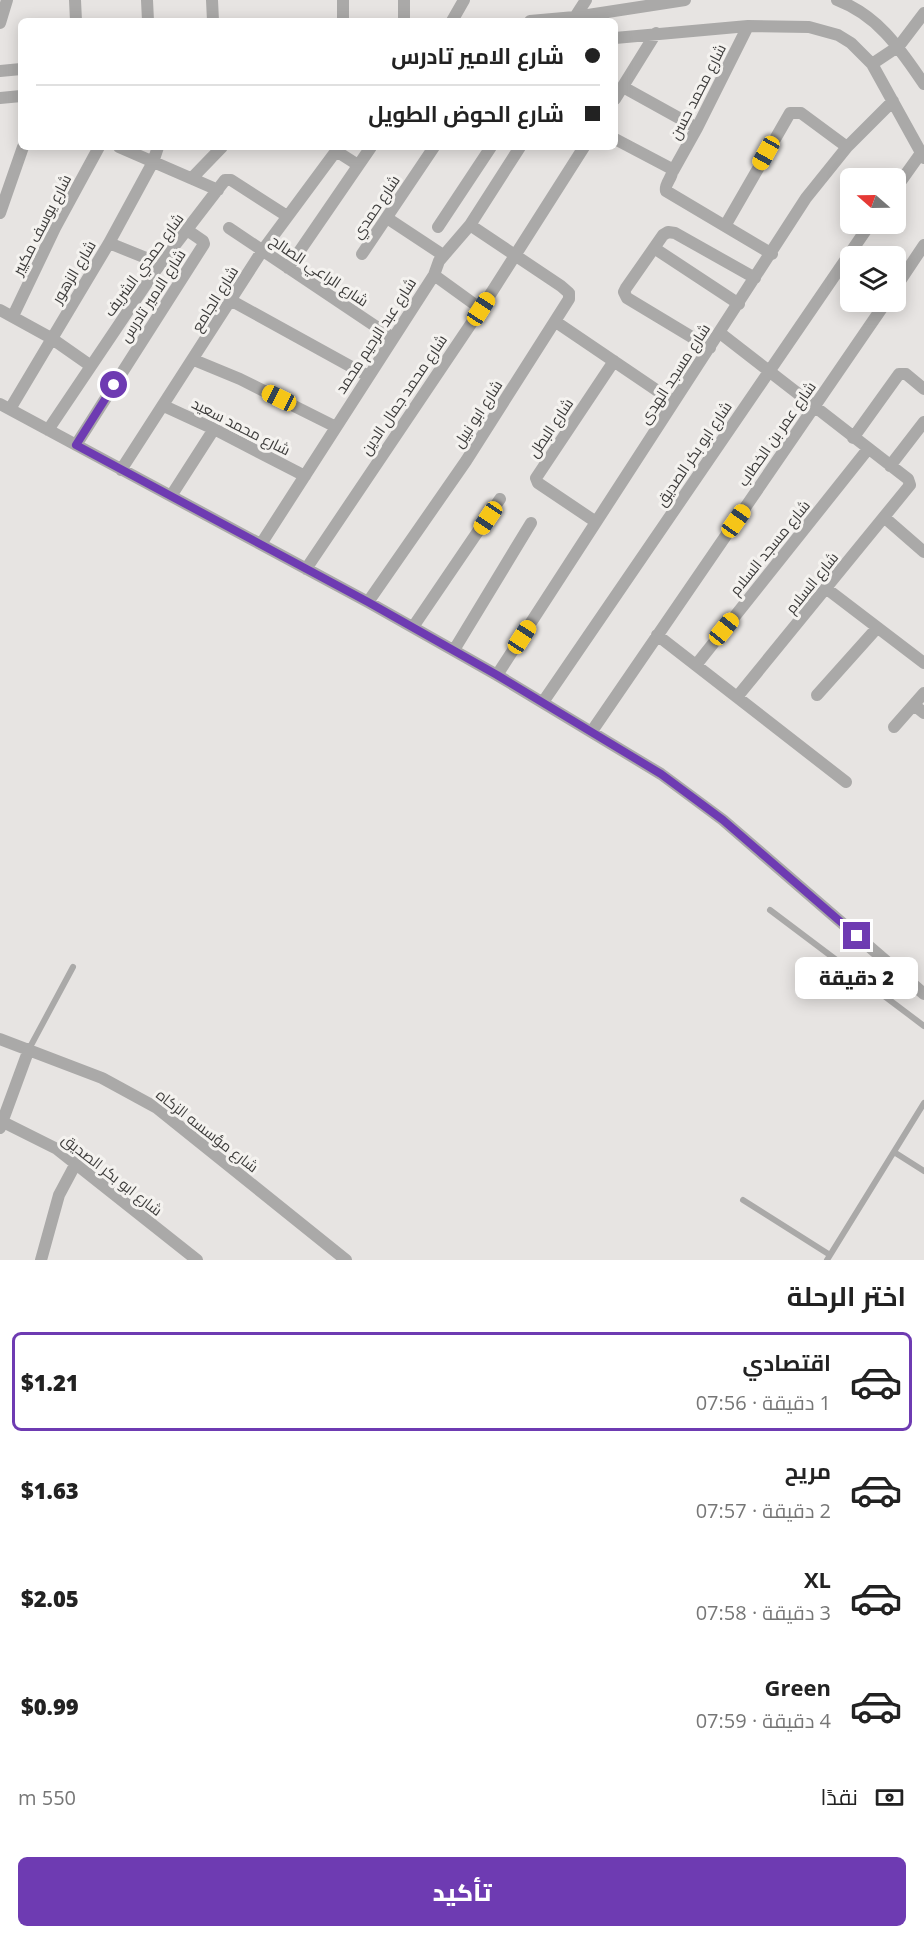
<!DOCTYPE html>
<html lang="ar">
<head>
<meta charset="utf-8">
<style>
  body { margin:0; font-family:"Open Sans",Cairo,sans-serif; background:#f2f2f2; color:#222; direction:rtl; height:100vh; display:flex; flex-direction:column; font-size:22px; white-space:nowrap }
  * { box-sizing:border-box; margin:0 }
  p { font-size:20px; color:#767676 }
  .icon { flex:none; width:33px; height:33px; fill:none; stroke:currentColor; stroke-width:2; stroke-linecap:round; stroke-linejoin:round }
  .map { position:relative; height:1260px; overflow:hidden; direction:ltr }
  .sheet { display:flex; flex-direction:column; background:#fff; flex:1 }
  .sheet>* { flex:none }
  .hud { position:absolute; left:18px; top:18px; width:600px; height:132px; border-radius:9px; box-shadow:0 3px 15px #0003; direction:rtl; display:grid; align-content:center; height:132px; padding:0 18px; background:#fff }
  .needle { width:39px; rotate:290deg }
  .fabs { position:absolute; left:840px; top:168px; display:grid; gap:12px }
  .fabs a { display:grid; place-items:center; width:66px; height:66px; border-radius:9px; background:#fff; box-shadow:0 3px 15px #0003; font-size:30px }
  .end { position:absolute; width:27px; height:27px; margin:-14px; border:8px solid #6e3bb2; background:#fff; box-shadow:0 0 0 3px #fff }
  .from { border-radius:50% }
  .bubble { position:absolute; height:42px; border-radius:9px; background:#fff; box-shadow:0 3px 15px #0003; font-size:20px; font-weight:800; line-height:42px; text-align:center; direction:rtl }
  .car { position:absolute; width:18px; height:36px; margin:-18px -9px; border-radius:8px; box-shadow:0 0 4px 2px #0007; background:linear-gradient(#f5c518 24%,#345 0 40%,#f5c518 0 76%,#345 0 86%,#f5c518 0) }
  .hud b { display:flex; align-items:center; gap:21px; height:57px; font-size:22px }
  .hud b+b { border-top:2px solid #e0e0e0 }
  .hud i { width:15px; height:15px; background:#222 }
  ul { padding:0; list-style:none }
  li { display:flex; align-items:center; gap:18px; height:99px; margin:0 12px 9px; padding:0 6px; border:3px solid transparent; border-radius:9px }
  li div { flex:1 }
  li b { display:block; font-size:22px }
  li em { font-style:normal; font-weight:800 }
  li.current { border-color:#6e3bb2 }
  li>.icon { width:54px; height:54px; stroke-width:1.5 }
  h2 { padding:0 18px; font-size:27px; line-height:72px }
  .pay { display:flex; align-items:center; gap:15px; height:66px; padding:0 18px; font-size:22px }
  .pay p { margin-inline-start:auto }
  .primary-button { display:flex; gap:12px; margin-top:auto; padding:12px 18px }
  .primary-button a { flex:1; height:69px; border-radius:9px; background:#6e3bb2; color:#fff; font-size:24px; font-weight:800; line-height:69px; text-align:center }
  .map>svg:first-child { display:block }
  .lines { fill:none; stroke-linecap:round; stroke-linejoin:round }
  .service { stroke:#aaa9a8; stroke-width:6 }
  .minor { stroke:#aaa9a8; stroke-width:12 }
  .route { stroke:#6e3bb2; stroke-width:8 }
  .labels { text-anchor:middle; stroke-width:6; stroke-linejoin:round; paint-order:stroke }
  .street-label { font-size:15px; fill:#3c3b3a; stroke:#f4f2ef }
</style>
</head>
<body>
<div class="map">
<svg width="924" height="1260" viewBox="0 0 924 1260">
  <rect width="100%" height="100%" fill="#e7e4e2"/>
  <g class="lines">
    <path class="service" d="M770,910L924,1026
      M29,1049L73,967
      M894,1152L924,1171
      M743,1200L830,1255
      M827,1260L924,1103"/>
    <path class="minor" d="M75,0L76,21
      M147,0L148,21
      M212,0L213,21
      M837,0C879,16 900,49 924,84
      M575,17L586,0
      M343,21V0
      M404,21V0
      M452,21L464,0
      M530,21L575,17L685,0
      M0,23L7,0
      M615,38L748,26L809,27L838,35L851,43L872,64L924,158
      M872,64L899,46L924,13
      M0,71L21,69
      M623,87L697,128
      M0,98L21,96
      M615,99L656,33
      M615,139L672,169C674,177 664,183 666,191L772,254
      M119,147L218,190
      M336,151L358,165
      M673,171L697,128L748,26
      M192,178L222,147
      M896,188L921,153
      M0,213L23,147
      M387,218L443,255
      M725,226L790,113H801L847,147
      M438,227L491,147
      M229,228L393,338
      M109,243L161,264
      M654,248L739,304
      M362,254L434,147
      M288,268L371,147
      M434,275L481,309
      M896,287L924,245
      M232,301L368,376
      M0,310L51,338L91,366
      M13,316L55,228L99,147
      M556,322L674,402
      M720,333L908,479L910,485L737,697
      M710,348L627,298L624,292L626,288L663,235L668,232L675,233L755,278
      M194,360L240,379L336,427
      M0,404L368,602L497,675L661,774L723,820L924,994
      M164,406L214,429L305,476
      M10,409L109,243L153,162L158,147
      M48,430L155,271L225,180H231L287,216
      M853,438L899,374H906L924,389
      M76,445L204,244L203,241L187,230
      M890,466L924,422
      M121,470L262,251L339,147
      M171,496L214,429
      M885,518L924,552
      M596,522L538,483L536,478L614,361
      M261,544L434,275L439,261L470,225L520,147
      M306,569L481,309L584,147
      M827,589L924,663
      M368,602L466,461L569,299V293L561,286L470,225
      M413,627L500,499
      M657,635L846,782
      M454,650L531,523
      M696,665L868,449
      M497,675L806,198L847,147L893,101
      M817,695L877,628
      M543,702L870,224
      M914,705L924,713
      M894,727L924,693
      M592,731L886,302
      M0,1039L102,1078L157,1108L346,1260
      M3,1122L57,1149L197,1260
      M0,1128L29,1049
      M41,1260L59,1195L75,1165"/>
  </g>
  <g class="lines">
    <path class="route" d="M114,385L76,445L368,602L497,675L661,774L723,820L857,936"/>
  </g>
  <g class="labels">
    <g class="street-label">
      <text transform="translate(698 92) rotate(-63)" y="5">شارع محمد حسن</text>
      <text transform="translate(376 207) rotate(-56)" y="5">شارع حمدي</text>
      <text transform="translate(42 225) rotate(-63)" y="5">شارع يوسف مكيير</text>
      <text transform="translate(144 265) rotate(-54)" y="5">شارع حمدي الشريف</text>
      <text transform="translate(319 271) rotate(34)" y="5">شارع الراعي الصالح</text>
      <text transform="translate(74 272) rotate(-59)" y="5">شارع الزهور</text>
      <text transform="translate(153 296) rotate(-57)" y="5">شارع الامير تادرس</text>
      <text transform="translate(215 299) rotate(-58)" y="5">شارع الجامع</text>
      <text transform="translate(376 336) rotate(-57)" y="5">شارع عبد الرحيم محمد</text>
      <text transform="translate(675 374) rotate(-57)" y="5">شارع مسجد الهدى</text>
      <text transform="translate(404 395) rotate(-56)" y="5">شارع محمد جمال الدين</text>
      <text transform="translate(478 414) rotate(-57)" y="5">شارع ابو نبيل</text>
      <text transform="translate(241 427) rotate(27)" y="5">شارع محمد سعيد</text>
      <text transform="translate(551 428) rotate(-56)" y="5">شارع البطل</text>
      <text transform="translate(777 434) rotate(-55)" y="5">شارع عمر بن الخطاب</text>
      <text transform="translate(694 454) rotate(-56)" y="5">شارع ابو بكر الصديق</text>
      <text transform="translate(770 548) rotate(-51)" y="5">شارع مسجد السلام</text>
      <text transform="translate(812 583) rotate(-51)" y="5">شارع السلام</text>
      <text transform="translate(207 1131) rotate(38)" y="5">شارع مؤسسه الزكاه</text>
      <text transform="translate(112 1175) rotate(38)" y="5">شارع ابو بكر الصديق</text>
    </g>
  </g>
</svg>
<div class="fabs">
<a><svg class="needle" viewBox="-14 -14 28 28"><path d="M0-13l5 13h-10z" fill="#e53935"/><path d="M0 13l5-13h-10z" fill="#767676"/></svg></a>
<a><svg class="icon" aria-label="layers" viewBox="0 0 24 24"><path d="M12 4l9 5-9 5-9-5zM3 14l9 5 9-5"/></svg></a>
</div>
<i class="end from" style="left:114px;top:385px"></i>
<i class="end" style="left:857px;top:936px"></i>
<div class="bubble" style="left:795px;top:957px;width:123px">2 دقيقة</div>
<i class="car" style="left:766px;top:153px;rotate:209deg"></i>
<i class="car" style="left:481px;top:309px;rotate:33deg"></i>
<i class="car" style="left:279px;top:398px;rotate:296deg"></i>
<i class="car" style="left:488px;top:518px;rotate:214deg"></i>
<i class="car" style="left:736px;top:521px;rotate:35deg"></i>
<i class="car" style="left:724px;top:629px;rotate:39deg"></i>
<i class="car" style="left:522px;top:637px;rotate:33deg"></i>
<div class="hud">
<b><i class="from"></i>شارع الامير تادرس</b>
<b><i></i>شارع الحوض الطويل</b>
</div>
</div>
<section class="sheet">
<h2>اختر الرحلة</h2>
<ul>
<li class="current"><svg class="icon" aria-label="car" viewBox="0 0 24 24"><path d="M5 17H2v-5l4-1 3-4h7l3 4 3 1v5h-3M9 17h6M6 11h13"/><circle cx="7" cy="17" r="2"/><circle cx="17" cy="17" r="2"/></svg><div><b>اقتصادي</b><p>1 دقيقة · 07:56</p></div><em>$1.21</em></li>
<li><svg class="icon" aria-label="car" viewBox="0 0 24 24"><path d="M5 17H2v-5l4-1 3-4h7l3 4 3 1v5h-3M9 17h6M6 11h13"/><circle cx="7" cy="17" r="2"/><circle cx="17" cy="17" r="2"/></svg><div><b>مريح</b><p>2 دقيقة · 07:57</p></div><em>$1.63</em></li>
<li><svg class="icon" aria-label="car" viewBox="0 0 24 24"><path d="M5 17H2v-5l4-1 3-4h7l3 4 3 1v5h-3M9 17h6M6 11h13"/><circle cx="7" cy="17" r="2"/><circle cx="17" cy="17" r="2"/></svg><div><b>XL</b><p>3 دقيقة · 07:58</p></div><em>$2.05</em></li>
<li><svg class="icon" aria-label="car" viewBox="0 0 24 24"><path d="M5 17H2v-5l4-1 3-4h7l3 4 3 1v5h-3M9 17h6M6 11h13"/><circle cx="7" cy="17" r="2"/><circle cx="17" cy="17" r="2"/></svg><div><b>Green</b><p>4 دقيقة · 07:59</p></div><em>$0.99</em></li>
</ul>
<div class="pay"><svg class="icon" aria-label="cash" viewBox="0 0 24 24"><path d="M3 7h18v10H3z"/><circle cx="12" cy="12" r="2"/></svg>نقدًا<p>550 m</p></div>
<div class="primary-button"><a>تأكيد</a></div>
</section>
</body>
</html>
